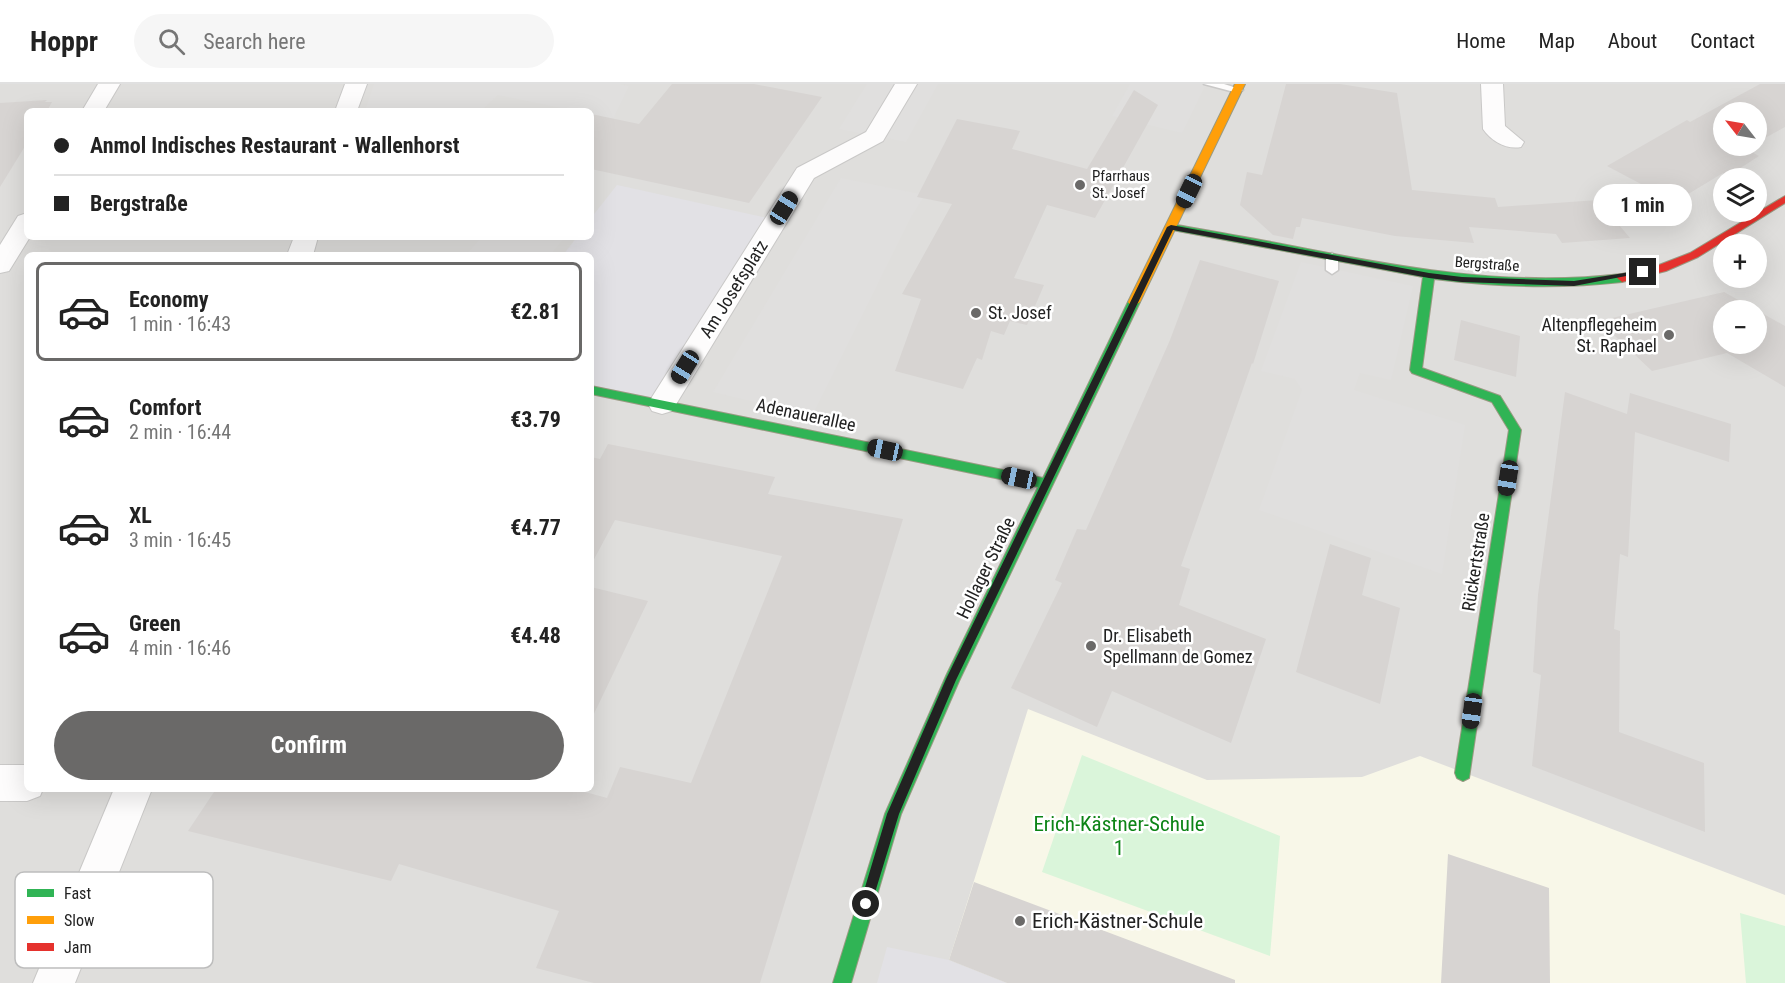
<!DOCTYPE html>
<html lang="en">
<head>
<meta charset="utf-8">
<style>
  body { margin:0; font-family:"Roboto Condensed",sans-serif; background:#f6f6f6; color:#222; height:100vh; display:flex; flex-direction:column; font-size:22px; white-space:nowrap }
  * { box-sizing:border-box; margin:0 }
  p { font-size:20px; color:#767676 }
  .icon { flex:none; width:33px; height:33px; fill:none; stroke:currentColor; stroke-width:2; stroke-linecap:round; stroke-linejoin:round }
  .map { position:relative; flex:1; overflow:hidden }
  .panel { position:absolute; left:24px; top:168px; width:570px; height:540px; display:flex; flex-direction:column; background:#fff; border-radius:9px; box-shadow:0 6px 24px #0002 }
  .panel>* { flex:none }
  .banner { position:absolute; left:24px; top:24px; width:570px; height:132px; border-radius:9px; box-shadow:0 6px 24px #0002; display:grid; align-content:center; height:132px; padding:0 30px; background:#fff }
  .needle { width:39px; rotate:301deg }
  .fabs { position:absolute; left:1713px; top:18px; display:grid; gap:12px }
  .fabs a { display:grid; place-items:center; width:54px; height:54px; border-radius:50%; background:#fff; box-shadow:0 6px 24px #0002; font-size:30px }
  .end { position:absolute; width:27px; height:27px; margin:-14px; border:8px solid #222; background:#fff; box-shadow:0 0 0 3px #fff }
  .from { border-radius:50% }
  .bubble { position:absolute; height:42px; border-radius:21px; background:#fff; box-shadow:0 6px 24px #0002; font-size:20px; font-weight:700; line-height:42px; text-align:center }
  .car { position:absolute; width:18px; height:36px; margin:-18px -9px; border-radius:8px; box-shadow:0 0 4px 2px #0007; background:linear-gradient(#222 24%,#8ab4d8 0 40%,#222 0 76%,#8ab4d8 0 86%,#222 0) }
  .banner b { display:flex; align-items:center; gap:21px; height:57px; font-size:22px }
  .banner b+b { border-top:2px solid #e0e0e0 }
  .banner i { width:15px; height:15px; background:#222 }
  ul { padding:10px 0 0; list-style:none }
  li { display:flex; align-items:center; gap:18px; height:99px; margin:0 12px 9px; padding:0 18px; border:3px solid transparent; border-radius:9px }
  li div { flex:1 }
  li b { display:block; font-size:22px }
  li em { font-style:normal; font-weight:700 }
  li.on { border-color:#6a6968 }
  li>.icon { width:54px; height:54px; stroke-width:1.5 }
  .button { display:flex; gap:12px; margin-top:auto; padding:12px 30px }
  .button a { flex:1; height:69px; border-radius:36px; background:#6a6968; color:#fff; font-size:24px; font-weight:700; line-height:69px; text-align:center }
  header { display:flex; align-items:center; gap:36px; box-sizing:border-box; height:84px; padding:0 30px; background:#fff; border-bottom:2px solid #e0e0e0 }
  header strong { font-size:28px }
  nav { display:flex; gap:33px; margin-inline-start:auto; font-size:21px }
  .search { width:420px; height:54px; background:#f6f6f6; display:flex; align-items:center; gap:15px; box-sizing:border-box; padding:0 21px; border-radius:33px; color:#767676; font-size:22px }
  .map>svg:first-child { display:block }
  .residential { fill:#dfdedc; fill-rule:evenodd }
  .education { fill:#f8f7e8 }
  .park { fill:#daf5da }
  .parking { fill:#e0dfde }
  .plaza { fill:#e2e1e5 }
  .building { fill:#d7d4d2; fill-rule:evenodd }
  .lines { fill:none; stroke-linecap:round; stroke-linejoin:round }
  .lane-casing { stroke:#c9c8c7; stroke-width:3 }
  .street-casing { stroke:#c9c8c7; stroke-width:2 }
  .fast-casing { stroke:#999a82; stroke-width:2 }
  .slow-casing { stroke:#999a82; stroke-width:2 }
  .jam-casing { stroke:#999a82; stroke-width:2 }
  .lane { fill:#fdfcfc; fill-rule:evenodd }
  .street { fill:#fdfcfc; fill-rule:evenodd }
  .fast { fill:#30b455; fill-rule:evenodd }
  .slow { fill:#ff9f0a; fill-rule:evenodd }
  .jam { fill:#e5322d; fill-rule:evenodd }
  .route { fill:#222 }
  .poi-dot { fill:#6a6968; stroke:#fff; stroke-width:2 }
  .labels { text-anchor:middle; stroke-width:5; stroke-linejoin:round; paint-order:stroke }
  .far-poi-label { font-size:15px; fill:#222; stroke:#fff; text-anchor:start }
  .far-street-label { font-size:15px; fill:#222; stroke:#fff }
  .street-label { font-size:18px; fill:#222; stroke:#fff }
  .poi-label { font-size:18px; fill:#222; stroke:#fff; text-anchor:start }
  .near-park-label { font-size:21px; fill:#0c8416; stroke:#fff }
  .near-poi-label { font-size:21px; fill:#222; stroke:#fff; text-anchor:start }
  .key { fill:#fff; stroke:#bdbdbd; stroke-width:1.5 }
  .key-label { font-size:16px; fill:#222 }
</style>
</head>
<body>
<header>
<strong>Hoppr</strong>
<div class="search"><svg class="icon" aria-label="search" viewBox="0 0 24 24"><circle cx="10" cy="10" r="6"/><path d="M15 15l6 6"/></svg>Search here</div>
<nav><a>Home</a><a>Map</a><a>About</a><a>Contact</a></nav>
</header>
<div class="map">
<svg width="1785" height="899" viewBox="0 0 1785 899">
  <rect width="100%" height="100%" fill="#f0eeeb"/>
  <path class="residential" d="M0,0H1785V899H0ZM27,27H591V153H27ZM1724,28H1756V62H1724ZM1724,94H1756V128H1724ZM1724,160H1756V194H1724ZM27,171H591V705H27ZM1724,226H1756V260H1724Z"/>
  <path class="education" d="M1028,625L1207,696L1362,693L1420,672L1785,811V899H1007L949,876Z"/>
  <path class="park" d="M1082,671L1280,752L1270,872L1042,788Z
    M1740,829L1785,842V899H1746Z"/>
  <path class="parking" d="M374,0H620L629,2L613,35L591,30V27H576L498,11L481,27H365Z
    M867,0H938L906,58L839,45Z
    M1130,0H1206L1182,49L1112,32Z
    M841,94L925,111L911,133L812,332L713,308Z
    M482,153H565L550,171H466Z
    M1301,178L1413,202L1391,296L1360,289L1354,306L1465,341L1442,490L1259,426L1302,306L1295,295L1261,287Z"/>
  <path class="plaza" d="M617,101L777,136L662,320L591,306V171H563L577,153H591V134Z
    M887,863L949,876L1007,899H877Z"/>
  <path class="building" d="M672,0H754L822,13L749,119L591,85V30L639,40Z
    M1286,0H1340L1397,9L1412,106L1495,114L1498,123L1598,116L1630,154L1562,159L1556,150L1469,143L1474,159L1395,152L1302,134L1300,143H1296L1293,155L1273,151L1240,121L1247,88L1262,91Z
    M1760,0H1785V43L1756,59V28H1724V62H1753L1746,65L1759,72L1728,92L1723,89L1675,118L1607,82L1687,36L1690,38Z
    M1134,6L1158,21L1095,134L1047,121L1014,194L1044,201L1027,241L1010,237L1004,251L991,247L982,276L977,274L963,305L895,287L921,215L902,210L952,120L917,113L957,35L1020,47L1012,65L1087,85Z
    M47,16L45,18H52L47,27H27V59L0,103V19Z
    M1200,176L1279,197L1253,280L1252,279L1181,482L1190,485L1179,521L1266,555L1231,659L1112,607L1097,643L1011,604L1062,499L1055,496L1077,445L1086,446L1170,256Z
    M1724,208L1785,242V303L1727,269L1652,287L1599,237ZM1724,226H1756V260H1724Z
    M1461,236L1520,252L1516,293L1454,276Z
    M1565,308L1627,330L1630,309L1731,340L1729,378L1635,348L1628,473L1620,470L1614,545L1620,547L1619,648L1704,679L1705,748L1532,682L1541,591L1533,588L1538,511Z
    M608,360L775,393L768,410L903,435L760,899H594L536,884L559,827L399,780L391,797L188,747L216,705H574L607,714L620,683L691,699L782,472L615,436L591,481V373L600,375Z
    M1330,460L1371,474L1362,511L1400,524L1380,620L1296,588Z
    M591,503L648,517L591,636Z
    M1448,770L1549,804L1550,899H1441Z
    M974,798L1235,896V899H1007L949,876Z"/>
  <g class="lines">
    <defs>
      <path id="lane" d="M1204,0H1224L1243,6L1238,9Z
        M1332,169L1338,173V186L1332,190L1326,186V173Z"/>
      <path id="street" d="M98,0H120L104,27H82Z
        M345,0H367L357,27H335Z
        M895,0H917L883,57L814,94L672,327L662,330L652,327L648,320L652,313L797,84L866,48Z
        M1481,0H1503L1505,42L1524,58L1521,63C1507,66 1491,57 1483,45Z
        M27,129V153H30L9,187L0,189V161L18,132Z
        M294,153H318L313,171H287Z
        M0,681H27V705H43L40,712L27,717H0Z
        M114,705H152L75,899H33Z"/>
      <path id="fast" d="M1171,140C1211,147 1252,154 1292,162C1403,184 1508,203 1622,190L1627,194L1622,198C1559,205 1497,203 1434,195L1422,284L1500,312L1521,346L1469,694L1463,697L1457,694L1455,689L1509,346L1492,318L1412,289L1410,286L1423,193L1167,145V141Z
        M1134,214L1140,218L959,597L901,730L851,899H833L885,730L947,590L1038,403L591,310V302L1043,394L1128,218Z"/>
      <path id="slow" d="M1235,0H1245L1140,218L1134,222L1130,221L1128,218Z"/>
      <path id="jam" d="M1785,112V119L1698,173L1666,187L1622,198L1617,194L1618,191L1659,181L1690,169Z"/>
    </defs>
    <use href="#lane" class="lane-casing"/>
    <use href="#street" class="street-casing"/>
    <use href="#fast" class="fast-casing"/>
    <use href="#slow" class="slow-casing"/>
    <use href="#jam" class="jam-casing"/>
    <use href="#lane" class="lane"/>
    <use href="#street" class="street"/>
    <use href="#fast" class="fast"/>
    <use href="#slow" class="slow"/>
    <use href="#jam" class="jam"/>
  </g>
  <path class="route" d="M1171,141L1429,189L1462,193L1574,197L1643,186L1647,188L1574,202L1462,198L1429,194L1173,146L956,596L899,730L870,825L866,827L862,825L860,820L887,730L946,595L1167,143Z"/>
  <g class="poi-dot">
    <circle cx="1080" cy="101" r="6"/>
    <circle cx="976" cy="229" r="6"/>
    <circle cx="1669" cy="251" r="6"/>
    <circle cx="1091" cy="562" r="6"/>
    <circle cx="1020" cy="837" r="6"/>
  </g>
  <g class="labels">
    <g class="far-poi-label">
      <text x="1092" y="97">Pfarrhaus<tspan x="1092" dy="17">St. Josef</tspan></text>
    </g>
    <g class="far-street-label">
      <text transform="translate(1487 180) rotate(4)" y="5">Bergstraße</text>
    </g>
    <g class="street-label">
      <text transform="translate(734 205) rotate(-58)" y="6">Am Josefsplatz</text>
      <text transform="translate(806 331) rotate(12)" y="6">Adenauerallee</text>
      <text transform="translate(1476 478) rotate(-81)" y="6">Rückertstraße</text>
      <text transform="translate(986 484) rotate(-64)" y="6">Hollager Straße</text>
    </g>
    <g class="poi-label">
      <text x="988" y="235">St. Josef</text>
      <text x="1657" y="247" text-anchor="end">Altenpflegeheim<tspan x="1657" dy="21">St. Raphael</tspan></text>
      <text x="1103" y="558">Dr. Elisabeth<tspan x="1103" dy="21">Spellmann de Gomez</tspan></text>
    </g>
    <g class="near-park-label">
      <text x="1119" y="747">Erich-Kästner-Schule<tspan x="1119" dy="24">1</tspan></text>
    </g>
    <g class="near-poi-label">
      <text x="1032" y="844">Erich-Kästner-Schule</text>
    </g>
  </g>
  <rect x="15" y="788" width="198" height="96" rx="9" class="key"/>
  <rect x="27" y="805" width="27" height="8" fill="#30b455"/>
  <rect x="27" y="832" width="27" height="8" fill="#ff9f0a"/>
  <rect x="27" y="859" width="27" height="8" fill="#e5322d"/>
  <g class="key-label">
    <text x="64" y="815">Fast</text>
    <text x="64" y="842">Slow</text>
    <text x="64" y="869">Jam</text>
  </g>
</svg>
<div class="fabs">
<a><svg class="needle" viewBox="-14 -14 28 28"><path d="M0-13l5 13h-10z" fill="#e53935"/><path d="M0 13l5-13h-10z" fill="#767676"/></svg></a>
<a><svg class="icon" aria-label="layers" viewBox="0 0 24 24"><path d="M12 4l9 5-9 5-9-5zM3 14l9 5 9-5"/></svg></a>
<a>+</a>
<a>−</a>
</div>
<i class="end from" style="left:866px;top:820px"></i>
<i class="end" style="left:1643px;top:188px"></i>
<div class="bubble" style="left:1593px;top:100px;width:99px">1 min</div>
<i class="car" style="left:1189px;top:107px;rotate:206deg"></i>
<i class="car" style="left:784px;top:124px;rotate:32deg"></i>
<i class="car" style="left:685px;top:283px;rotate:212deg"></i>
<i class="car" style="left:885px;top:366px;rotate:282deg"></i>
<i class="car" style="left:1019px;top:394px;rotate:282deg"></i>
<i class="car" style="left:1508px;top:394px;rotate:189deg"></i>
<i class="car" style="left:1472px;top:627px;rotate:188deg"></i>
<div class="banner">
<b><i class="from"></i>Anmol Indisches Restaurant - Wallenhorst</b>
<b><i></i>Bergstraße</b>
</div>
<section class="panel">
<ul>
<li class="on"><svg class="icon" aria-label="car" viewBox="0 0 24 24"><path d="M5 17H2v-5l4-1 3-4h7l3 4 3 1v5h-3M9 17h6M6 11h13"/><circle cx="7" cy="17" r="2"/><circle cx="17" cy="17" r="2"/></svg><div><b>Economy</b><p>1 min · 16:43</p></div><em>€2.81</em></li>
<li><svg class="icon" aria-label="car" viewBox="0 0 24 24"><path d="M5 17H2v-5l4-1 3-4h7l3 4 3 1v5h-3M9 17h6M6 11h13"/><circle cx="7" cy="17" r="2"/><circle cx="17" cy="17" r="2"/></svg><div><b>Comfort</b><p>2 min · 16:44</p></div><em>€3.79</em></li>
<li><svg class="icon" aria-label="car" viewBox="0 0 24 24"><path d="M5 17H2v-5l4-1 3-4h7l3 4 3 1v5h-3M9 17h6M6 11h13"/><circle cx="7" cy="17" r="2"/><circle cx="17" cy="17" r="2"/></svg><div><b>XL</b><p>3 min · 16:45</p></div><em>€4.77</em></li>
<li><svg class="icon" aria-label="car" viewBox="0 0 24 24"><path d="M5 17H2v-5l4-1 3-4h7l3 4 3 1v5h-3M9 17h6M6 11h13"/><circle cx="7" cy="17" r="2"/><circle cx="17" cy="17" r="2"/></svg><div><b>Green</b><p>4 min · 16:46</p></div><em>€4.48</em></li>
</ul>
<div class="button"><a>Confirm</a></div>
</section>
</div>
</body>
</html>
